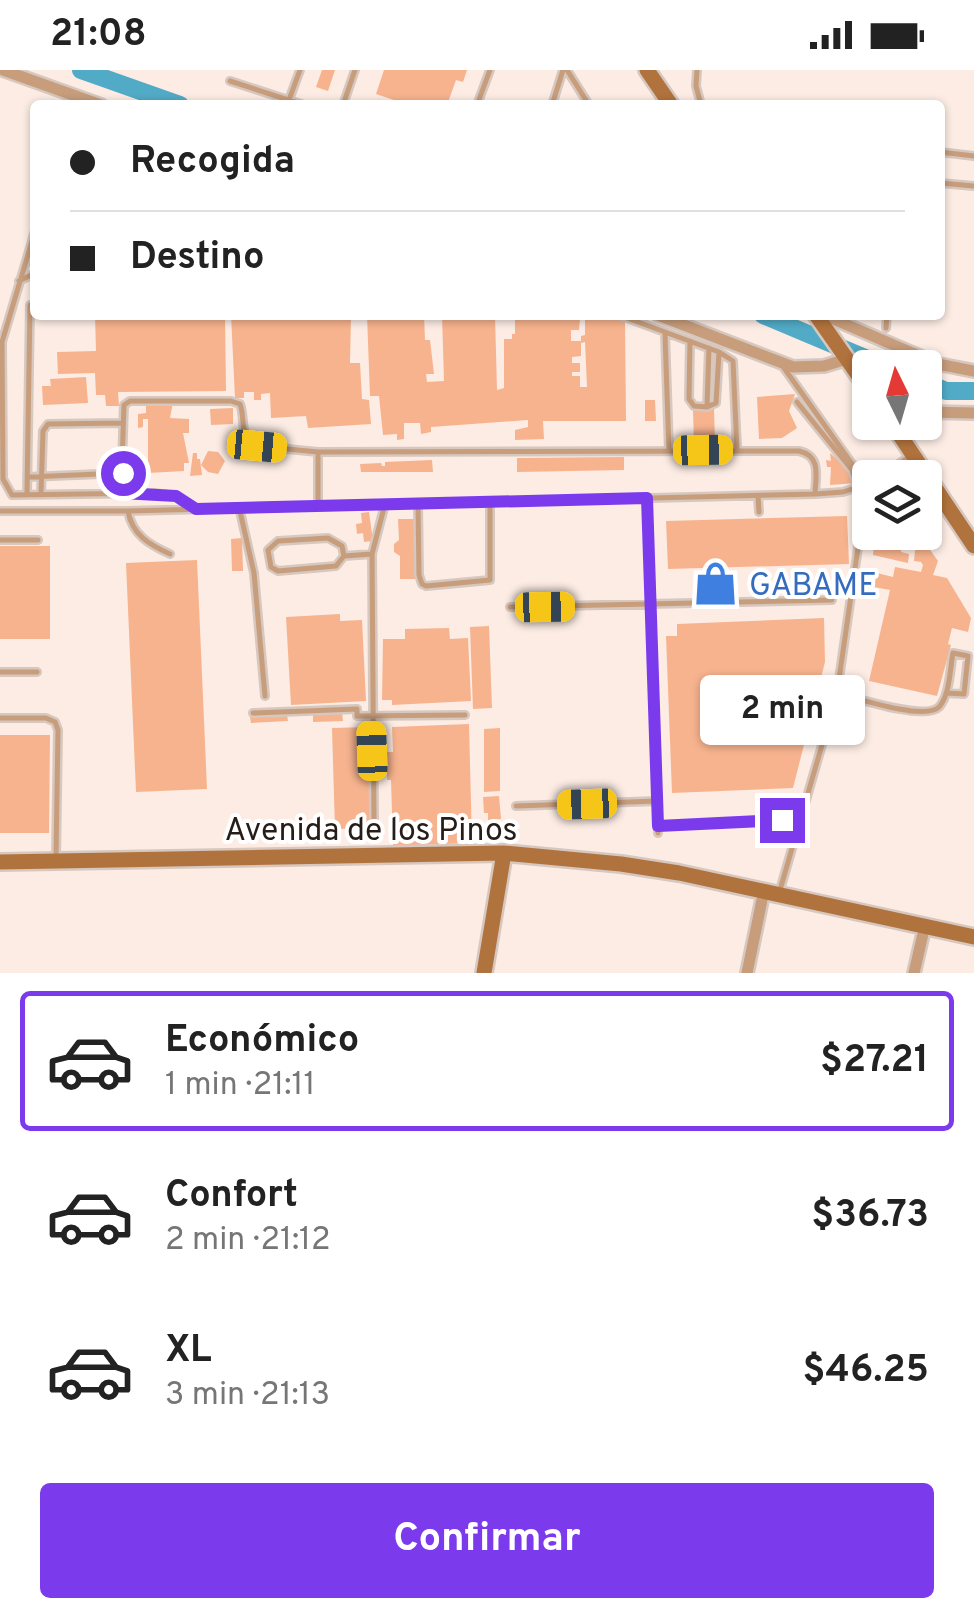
<!DOCTYPE html>
<html lang="es">
<head>
<meta charset="utf-8">
<style>
  body { margin:0; font-family:Overpass,sans-serif; background:#f6f6f6; color:#222; height:100vh; display:flex; flex-direction:column; font-size:38px; white-space:nowrap }
  * { box-sizing:border-box; margin:0 }
  p { font-size:32px; color:#767676 }
  .icon { flex:none; width:55px; height:55px; fill:none; stroke:currentColor; stroke-width:2; stroke-linecap:round; stroke-linejoin:round }
  .map { position:relative; height:903px; overflow:hidden }
  .side { display:flex; flex-direction:column; background:#fff; flex:1 }
  .side>* { flex:none }
  .top-card { position:absolute; left:30px; top:30px; width:915px; height:220px; border-radius:10px; box-shadow:0 2px 8px #0004; display:grid; align-content:center; height:220px; padding:0 40px; background:#fff }
  .needle { width:65px; rotate:355deg }
  .fabs { position:absolute; left:852px; top:280px; display:grid; gap:20px }
  .fabs a { display:grid; place-items:center; width:90px; height:90px; border-radius:10px; background:#fff; box-shadow:0 2px 8px #0004; font-size:50px }
  .end { position:absolute; width:45px; height:45px; margin:-22px; border:12px solid #7c3aed; background:#fff; box-shadow:0 0 0 5px #fff }
  .from { border-radius:50% }
  .bubble { position:absolute; height:70px; border-radius:10px; background:#fff; box-shadow:0 2px 8px #0004; font-size:32px; font-weight:700; line-height:70px; text-align:center }
  .car { position:absolute; width:30px; height:60px; margin:-30px -15px; border-radius:12px; box-shadow:0 0 8px 2px #0007; background:linear-gradient(#f5c518 24%,#345 0 40%,#f5c518 0 76%,#345 0 86%,#f5c518 0) }
  .top-card b { display:flex; align-items:center; gap:35px; height:95px; font-size:38px }
  .top-card b+b { border-top:2px solid #e0e0e0 }
  .top-card i { width:25px; height:25px; background:#222 }
  ul { padding:18px 0 0; list-style:none }
  li { display:flex; align-items:center; gap:30px; height:140px; margin:0 20px 15px; padding:0 20px; border:5px solid transparent; border-radius:10px }
  li div { flex:1 }
  li b { display:block; font-size:38px }
  li em { font-style:normal; font-weight:700 }
  li.on { border-color:#7c3aed }
  li>.icon { width:90px; height:90px; stroke-width:1.5 }
  .cta { display:flex; gap:20px; margin-top:auto; padding:20px 40px }
  .cta a { flex:1; height:115px; border-radius:10px; background:#7c3aed; color:#fff; font-size:40px; font-weight:700; line-height:115px; text-align:center }
  .status { display:flex; justify-content:space-between; align-items:center; height:70px; padding:0 50px; background:#fff; direction:ltr }
  .status svg { height:28px; fill:currentColor }
  .map>svg:first-child { display:block }
  .lines { fill:none; stroke-linecap:round; stroke-linejoin:round }
  .river { stroke:#52abc6; stroke-width:18 }
  .building { fill:#f7b38e }
  .lane-casing { stroke:#d6c7bf; stroke-width:10 }
  .street-casing { stroke:#d6c7bf; stroke-width:16 }
  .secondary-casing { stroke:#d6c7bf; stroke-width:20 }
  .lane { stroke:#c79d7b; stroke-width:5 }
  .street { stroke:#c79d7b; stroke-width:11 }
  .secondary { stroke:#b1733d; stroke-width:15 }
  .route { stroke:#7c3aed; stroke-width:12 }
  .labels { text-anchor:middle; stroke-width:8; stroke-linejoin:round; paint-order:stroke }
  .shop-label { font-size:32px; fill:#366cbe; stroke:#fff; text-anchor:start }
  .street-label { font-size:32px; fill:#271d18; stroke:#fff }
</style>
</head>
<body>
<div class="status"><b>21:08</b><svg viewBox="0 0 49 12"><path d="M0 12V9h3v3zM5 12V6h3v6zM10 12V3h3v9zM15 12V0h3v12zM26 1h20v11H26zM47 4h2v5h-2z"/></svg></div>
<div class="map">
<svg width="974" height="903" viewBox="0 0 974 903">
  <rect width="100%" height="100%" fill="#fcece4"/>
  <g class="lines">
    <path class="river" d="M81,0L180,35
      M763,245L889,298
      M925,312L946,321H974"/>
  </g>
  <path class="building" d="M322,0H335L328,21L316,17Z
    M384,0H467L463,12L456,10L447,35H409L376,24Z
    M95,245H225L226,321L118,322L119,336H106L105,325H96L95,303L58,304L57,282L96,281Z
    M231,245H351L350,293H360L362,329L369,330L371,354L308,358L306,346L271,348L270,323L261,324V330H254V322H244V328H235Z
    M367,245H424L425,270H430L434,304H426L427,312L444,311L442,245H495L497,320L504,318V269H512V264H515V245H571V250L580,249L579,260H571V271H581V286L572,287V293H580V302H572V306H580V317H587L585,272L581,273V266L585,265V249H617V246L625,250L626,351H543L544,369L515,370V360L528,357V350L431,357V362L421,364L420,353H404V369L397,370V364L383,365L379,326H370Z
    M86,307L88,333L43,335L42,316H51L50,309Z
    M795,324L789,341L797,358L782,368L759,369L757,327Z
    M645,330H655L656,351H645Z
    M173,332L170,348L189,349V363H183L189,393H184V401L148,403V349H143V357L138,358V344L146,343V333Z
    M233,338V354L211,355L210,339Z
    M714,339L715,372L694,373L693,340Z
    M208,381L218,382L225,391L218,404L208,402L201,395Z
    M193,383H197V389H200L202,405L190,406Z
    M830,383L849,399L851,410L857,413L830,415L831,397H827L826,390L831,391Z
    M624,387V400L517,402V388Z
    M432,390L433,402H361L360,394L381,393L382,396H385V392Z
    M369,442L373,471L364,472L363,463L357,464L356,454L362,453L361,443Z
    M847,446L849,494L668,499L666,451Z
    M398,449H416L417,509H400V486L394,482V474L399,470Z
    M242,468L243,501H232L231,469Z
    M908,470H923L938,491L933,505L947,508L971,548L968,562L952,558L948,574L951,575L937,626L869,611L890,520L874,517L877,503L893,507L895,497L921,502L923,495L921,492L914,491L915,480L908,479Z
    M902,472L901,482L909,484L908,493L873,485L874,474Z
    M0,476H50V569H0Z
    M197,490L207,719L136,722L126,493Z
    M340,544V551L362,550L366,631L291,635L286,547Z
    M824,548L825,592L793,718L672,723L666,566H677V554Z
    M489,556L492,638L473,639L470,557Z
    M449,558L450,569L468,568L471,631L392,635V630H382L383,569H405V559Z
    M851,636L862,638L859,654L848,652Z
    M342,642L343,651L313,652V643Z
    M287,645L288,651L251,653L250,647Z
    M469,654L472,773L393,776L391,710H387L386,682H393L392,657Z
    M369,657L372,758L335,759L332,658Z
    M500,658V721L484,722V659Z
    M0,665H50L49,763H0Z
    M499,726L501,749L488,750V743H484L483,727Z"/>
  <g class="lines">
    <defs>
      <path id="lane" d="M567,0L589,35
        M697,0L696,16L701,35
        M230,11L304,35
        M289,30L300,0
        M343,35L355,0
        M477,35L490,0
        M552,35L563,0
        M940,82L974,86
        M940,113L974,116
        M35,161L2,272L3,409L12,425L154,423L176,426L194,437
        M19,211L35,203
        M619,245L719,282L733,291L737,380
        M886,258L887,245
        M665,264L669,381
        M690,271L689,329L694,336L707,337L716,333L719,282
        M797,332L852,400L858,418
        M707,337L709,278
        M318,383V435
        M28,407L123,403
        M878,408L909,387
        M121,423L124,335L130,331H231L240,334C246,349 238,370 257,376L318,382L799,381C821,386 816,405 815,424
        M27,424L30,235
        M41,424L43,361L48,354L122,353
        M758,426L759,442
        M647,428L658,763
        M418,433L419,505L422,514L426,516L490,510V432
        M239,437L254,503L265,626
        M0,441H128L815,424L843,422L870,413
        M128,441C132,465 150,475 170,484
        M0,470H38
        M344,486L342,476L328,468L278,471L268,480L271,497L278,501L336,496L344,486L372,484
        M510,537L832,530
        M0,602H37
        M837,623C856,628 925,651 939,637C950,625 950,598 953,583L968,586L964,624L946,623
        M253,643L357,639V646L465,645
        M0,648H46L55,652L58,660L56,788
        M516,736L657,731
        M374,752L372,484L385,434
        M658,756L782,750
        M780,820L837,623L867,415L784,298"/>
      <path id="street" d="M3,0L101,35
        M658,245L793,297L824,296L847,289
        M824,245L938,294L974,301
        M925,342L974,343
        M747,903L764,820
        M914,903L925,855"/>
      <path id="secondary" d="M647,0L671,35
        M816,245L870,322
        M891,352L974,476
        M0,792L504,783L621,794L679,803L974,867
        M484,903L504,783"/>
    </defs>
    <use href="#lane" class="lane-casing"/>
    <use href="#street" class="street-casing"/>
    <use href="#secondary" class="secondary-casing"/>
    <use href="#lane" class="lane"/>
    <use href="#street" class="street"/>
    <use href="#secondary" class="secondary"/>
  </g>
  <g class="lines">
    <path class="route" d="M123,403L121,423L176,426L196,439L647,428L658,756L782,750"/>
  </g>
  <defs>
    <symbol id="shop-bare" viewBox="-9 -9 18 18"><path d="M-5-2.5h2.3a2.7 3.5 0 0 1 5.4 0H5L5.5 6h-11ZM-1.5-2.5h3a1.5 2.3 0 0 0-3 0Z" fill="#3f7fe0" stroke="#fff" stroke-width="2.5" paint-order="stroke"/></symbol>
  </defs>
  <g fill-rule="evenodd">
    <use href="#shop-bare" x="684" y="482" width="63" height="63"/>
  </g>
  <g class="labels">
    <g class="shop-label">
      <text x="749" y="525">GABAME</text>
    </g>
    <g class="street-label">
      <text x="371" y="770">Avenida de los Pinos</text>
    </g>
  </g>
</svg>
<div class="fabs">
<a><svg class="needle" viewBox="-14 -14 28 28"><path d="M0-13l5 13h-10z" fill="#e53935"/><path d="M0 13l5-13h-10z" fill="#767676"/></svg></a>
<a><svg class="icon" aria-label="layers" viewBox="0 0 24 24"><path d="M12 4l9 5-9 5-9-5zM3 14l9 5 9-5"/></svg></a>
</div>
<i class="end from" style="left:123px;top:403px"></i>
<i class="end" style="left:782px;top:750px"></i>
<div class="bubble" style="left:700px;top:605px;width:165px">2 min</div>
<i class="car" style="left:257px;top:376px;rotate:95deg"></i>
<i class="car" style="left:703px;top:380px;rotate:89deg"></i>
<i class="car" style="left:545px;top:537px;rotate:89deg"></i>
<i class="car" style="left:372px;top:681px;rotate:358deg"></i>
<i class="car" style="left:587px;top:734px;rotate:268deg"></i>
<div class="top-card">
<b><i class="from"></i>Recogida</b>
<b><i></i>Destino</b>
</div>
</div>
<section class="side">
<ul>
<li class="on"><svg class="icon" aria-label="car" viewBox="0 0 24 24"><path d="M5 17H2v-5l4-1 3-4h7l3 4 3 1v5h-3M9 17h6M6 11h13"/><circle cx="7" cy="17" r="2"/><circle cx="17" cy="17" r="2"/></svg><div><b>Económico</b><p>1 min · 21:11</p></div><em>$27.21</em></li>
<li><svg class="icon" aria-label="car" viewBox="0 0 24 24"><path d="M5 17H2v-5l4-1 3-4h7l3 4 3 1v5h-3M9 17h6M6 11h13"/><circle cx="7" cy="17" r="2"/><circle cx="17" cy="17" r="2"/></svg><div><b>Confort</b><p>2 min · 21:12</p></div><em>$36.73</em></li>
<li><svg class="icon" aria-label="car" viewBox="0 0 24 24"><path d="M5 17H2v-5l4-1 3-4h7l3 4 3 1v5h-3M9 17h6M6 11h13"/><circle cx="7" cy="17" r="2"/><circle cx="17" cy="17" r="2"/></svg><div><b>XL</b><p>3 min · 21:13</p></div><em>$46.25</em></li>
</ul>
<div class="cta"><a>Confirmar</a></div>
</section>
</body>
</html>
